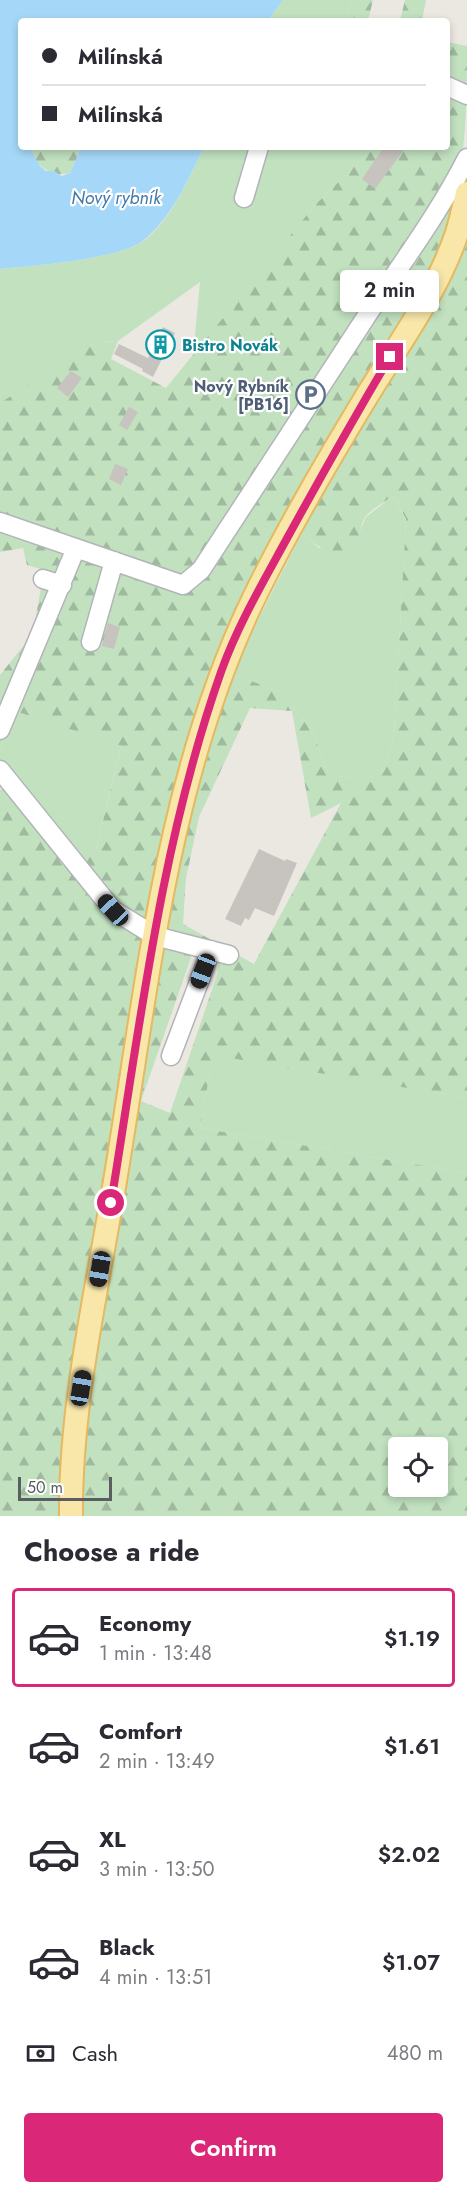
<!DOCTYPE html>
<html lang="en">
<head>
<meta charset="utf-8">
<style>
  body { margin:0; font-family:Jost,sans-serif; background:#f2f2f3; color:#2b2b33; height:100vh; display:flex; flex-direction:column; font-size:22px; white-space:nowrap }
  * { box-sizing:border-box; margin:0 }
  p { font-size:20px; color:#7c7c81 }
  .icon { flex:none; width:33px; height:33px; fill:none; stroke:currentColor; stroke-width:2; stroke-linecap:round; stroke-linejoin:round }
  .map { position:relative; height:1516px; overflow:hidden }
  .side { display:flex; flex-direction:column; background:#fff; flex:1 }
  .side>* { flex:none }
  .hud { position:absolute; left:18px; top:18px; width:432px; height:132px; border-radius:6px; box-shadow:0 3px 9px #0003; display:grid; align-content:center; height:132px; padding:0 24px; background:#fff }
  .controls { position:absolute; left:388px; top:1437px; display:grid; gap:12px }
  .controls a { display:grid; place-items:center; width:60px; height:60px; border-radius:6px; background:#fff; box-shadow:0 3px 9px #0003; font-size:30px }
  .scale { position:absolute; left:18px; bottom:15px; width:94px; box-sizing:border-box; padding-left:6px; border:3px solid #5a5d61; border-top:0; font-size:16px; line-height:21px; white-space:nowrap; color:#5a5d61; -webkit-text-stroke:4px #fff; paint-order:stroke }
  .end { position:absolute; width:27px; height:27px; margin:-14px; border:8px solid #db2777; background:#fff; box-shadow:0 0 0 3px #fff }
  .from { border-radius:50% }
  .bubble { position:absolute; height:42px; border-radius:6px; background:#fff; box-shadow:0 3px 9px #0003; font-size:20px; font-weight:600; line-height:42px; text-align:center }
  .car { position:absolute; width:18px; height:36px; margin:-18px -9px; border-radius:8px; box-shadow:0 0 4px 2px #0007; background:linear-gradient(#222 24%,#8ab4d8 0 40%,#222 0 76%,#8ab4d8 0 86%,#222 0) }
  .hud b { display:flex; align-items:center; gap:21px; height:57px; font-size:22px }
  .hud b+b { border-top:2px solid #e1e1e2 }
  .hud i { width:15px; height:15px; background:#2b2b33 }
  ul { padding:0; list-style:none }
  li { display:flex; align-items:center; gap:18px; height:99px; margin:0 12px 9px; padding:0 12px; border:3px solid transparent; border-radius:6px }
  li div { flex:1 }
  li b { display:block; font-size:22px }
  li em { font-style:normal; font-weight:600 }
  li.on { border-color:#db2777 }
  li>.icon { width:54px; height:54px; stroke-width:1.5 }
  h2 { padding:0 24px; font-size:27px; line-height:72px }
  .pay { display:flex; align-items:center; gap:15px; height:66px; padding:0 24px; font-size:22px }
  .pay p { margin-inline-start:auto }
  .cta { display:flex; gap:12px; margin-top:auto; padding:12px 24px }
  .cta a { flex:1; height:69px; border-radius:6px; background:#db2777; color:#fff; font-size:24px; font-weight:600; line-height:69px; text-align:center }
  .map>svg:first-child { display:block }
  .green { fill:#c1e1bf }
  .forest { fill:url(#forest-firs); fill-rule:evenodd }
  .water { fill:#a5d8f8 }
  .building { fill:#c7c3be }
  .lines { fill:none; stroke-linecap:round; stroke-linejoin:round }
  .minor-casing { stroke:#b2b4b8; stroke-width:21 }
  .major-casing { stroke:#e5b960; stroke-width:26 }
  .minor { stroke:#fff; stroke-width:18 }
  .major { stroke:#f8e7a9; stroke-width:22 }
  .route { stroke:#db2777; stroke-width:8 }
  .labels { text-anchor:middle; stroke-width:4.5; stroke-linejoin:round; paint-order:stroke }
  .culture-label { font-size:16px; font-weight:bold; fill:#0d838f; stroke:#fff; text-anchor:start }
  .service-label { font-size:16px; font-weight:bold; fill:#4e5e75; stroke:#fff; text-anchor:end }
  .water-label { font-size:18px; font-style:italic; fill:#447aa7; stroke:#fff }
</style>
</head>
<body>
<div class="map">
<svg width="467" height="1516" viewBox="0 0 467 1516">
  <defs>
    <pattern id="forest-firs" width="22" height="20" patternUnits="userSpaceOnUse" patternTransform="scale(1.5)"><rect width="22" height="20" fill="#c1e1bf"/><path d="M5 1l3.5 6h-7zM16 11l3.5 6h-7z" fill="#a0ba9f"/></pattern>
  </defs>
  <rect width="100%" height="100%" fill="#ebe8e1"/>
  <path class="green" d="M283,0H353L345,21H268Z
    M204,147H374L314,206L193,355L200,282L118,341L96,342L0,406V269C32,266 121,259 145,240C173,217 188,180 204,147Z
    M393,496L406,520L394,734C387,779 370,788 328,772L312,731L280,692L231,673L302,533L319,548L355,542L366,517Z
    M18,712L121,745L96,850L86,862L0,764V749Z
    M213,1054L467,1098V1173L200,1128Z"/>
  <path class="forest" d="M353,0H373L368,21H345Z
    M405,0H426L422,21H400Z
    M447,42L467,46C467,109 466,168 447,229C430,283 393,332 364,380C322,450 282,521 245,594C204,674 182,760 162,847L61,1516H0V789L5,791L0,784V764L86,861L96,850L121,746L18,712L0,749V675L29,639L35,622L44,570L27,565L23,548L0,552V403L96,342L118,341L111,359L166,388L314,206L374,147H447Z
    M29,147H78L79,153L70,173C52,178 34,165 29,147Z
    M467,234V1098L213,1055L200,1128L467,1173V1516H82C80,1407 107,1296 124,1188C148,1045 165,899 203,760C211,731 222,702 231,673L280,692L312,731L328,772C370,788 387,779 394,734L406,519L393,496C385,502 373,508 366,516C360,523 361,535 355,542C338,563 316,546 302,533ZM250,708L292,711L311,818L341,803L254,964L183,924L186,878L199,817ZM193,952L218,962V972L170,1113L141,1101ZM399,1448H438V1486H399Z"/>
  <path class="water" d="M0,0H283L268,21H21V147H29L40,166L46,171H54L62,176L70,173L79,153L78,147H204C188,180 173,216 144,240C122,259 31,266 0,269Z"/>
  <path class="building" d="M384,147H406L375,189L362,179Z
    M163,327L175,333L153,377L142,371L143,369L114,354L119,344L148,358Z
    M71,371L82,378L68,397L57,388Z
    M129,407L138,412L127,430L119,425Z
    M115,464L128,469L121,485L109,479Z
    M108,623L120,627L114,649L102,646Z
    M259,849L285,861L286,859L297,863L274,916L255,908L249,920L245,918L241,926L225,919Z"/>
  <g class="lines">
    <defs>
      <path id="minor" d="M447,86L467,95
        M244,198L259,147
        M0,522L183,585L201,570C256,485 311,401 366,317C401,264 438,215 467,158
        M43,579L62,585
        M91,642L114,561
        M0,730L76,548
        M0,770L113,910L155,936L229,955
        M171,1056L211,950"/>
      <path id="major" d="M71,1516C70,1403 98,1286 116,1175C148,982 167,780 252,602C285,533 325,465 365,399C397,346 437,293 457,233C461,220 464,206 467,193"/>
    </defs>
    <use href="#minor" class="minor-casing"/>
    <use href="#major" class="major-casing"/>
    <use href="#minor" class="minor"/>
    <use href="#major" class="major"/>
  </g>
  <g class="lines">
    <path class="route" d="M111,1203C140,1025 161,842 221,672C237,627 262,584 285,542C319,480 354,418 390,357"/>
  </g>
  <defs>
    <symbol id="building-ring" viewBox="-11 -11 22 22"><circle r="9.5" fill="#fff" stroke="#0f9aa8" stroke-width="1.5"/><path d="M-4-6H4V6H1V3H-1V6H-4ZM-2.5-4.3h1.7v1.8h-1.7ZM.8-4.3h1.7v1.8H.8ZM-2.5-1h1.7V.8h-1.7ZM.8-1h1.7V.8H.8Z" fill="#0f9aa8"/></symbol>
    <symbol id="parking-ring" viewBox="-11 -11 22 22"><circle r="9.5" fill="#fff" stroke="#5c6f8a" stroke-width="1.5"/><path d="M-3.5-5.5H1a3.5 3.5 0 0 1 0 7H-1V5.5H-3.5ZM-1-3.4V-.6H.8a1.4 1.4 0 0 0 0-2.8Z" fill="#5c6f8a"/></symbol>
  </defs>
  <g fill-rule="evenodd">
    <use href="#building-ring" x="144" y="328" width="33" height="33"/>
    <use href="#parking-ring" x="294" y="378" width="33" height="33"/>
  </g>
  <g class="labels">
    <g class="culture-label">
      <text x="182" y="351">Bistro Novák</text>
    </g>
    <g class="service-label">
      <text x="289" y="392">Nový Rybník<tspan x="289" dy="18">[PB16]</tspan></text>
    </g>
    <g class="water-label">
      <text x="116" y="204">Nový rybník</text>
    </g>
  </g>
</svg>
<div class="controls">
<a><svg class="icon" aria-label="locate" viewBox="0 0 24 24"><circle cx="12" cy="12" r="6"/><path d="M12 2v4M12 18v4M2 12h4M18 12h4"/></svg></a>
</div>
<div class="scale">50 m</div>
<i class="end from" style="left:111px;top:1203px"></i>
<i class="end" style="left:390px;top:357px"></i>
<div class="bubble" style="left:340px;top:270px;width:99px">2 min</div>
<i class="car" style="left:113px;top:910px;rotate:317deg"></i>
<i class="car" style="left:203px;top:971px;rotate:201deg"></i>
<i class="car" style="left:100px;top:1269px;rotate:189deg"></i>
<i class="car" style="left:81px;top:1388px;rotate:9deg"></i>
<div class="hud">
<b><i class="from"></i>Milínská</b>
<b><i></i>Milínská</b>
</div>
</div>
<section class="side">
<h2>Choose a ride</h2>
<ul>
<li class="on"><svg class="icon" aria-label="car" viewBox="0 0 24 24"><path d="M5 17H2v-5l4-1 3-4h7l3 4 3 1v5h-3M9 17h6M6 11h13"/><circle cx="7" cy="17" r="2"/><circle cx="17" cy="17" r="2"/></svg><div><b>Economy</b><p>1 min · 13:48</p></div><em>$1.19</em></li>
<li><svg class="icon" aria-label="car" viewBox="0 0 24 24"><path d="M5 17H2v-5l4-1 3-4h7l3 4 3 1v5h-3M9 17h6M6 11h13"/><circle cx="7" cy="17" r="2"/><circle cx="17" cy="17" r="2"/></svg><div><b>Comfort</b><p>2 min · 13:49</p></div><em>$1.61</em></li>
<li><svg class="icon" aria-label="car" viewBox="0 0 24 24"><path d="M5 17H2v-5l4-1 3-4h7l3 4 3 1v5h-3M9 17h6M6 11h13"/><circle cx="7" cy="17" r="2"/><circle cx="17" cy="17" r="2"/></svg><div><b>XL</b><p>3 min · 13:50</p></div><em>$2.02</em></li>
<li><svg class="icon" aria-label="car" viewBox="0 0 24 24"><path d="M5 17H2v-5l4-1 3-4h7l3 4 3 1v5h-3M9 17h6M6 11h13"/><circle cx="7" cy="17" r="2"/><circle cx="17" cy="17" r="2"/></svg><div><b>Black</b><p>4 min · 13:51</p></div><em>$1.07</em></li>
</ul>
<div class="pay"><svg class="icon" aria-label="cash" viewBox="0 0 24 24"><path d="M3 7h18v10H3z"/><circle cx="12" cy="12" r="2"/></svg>Cash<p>480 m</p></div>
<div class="cta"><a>Confirm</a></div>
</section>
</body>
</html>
